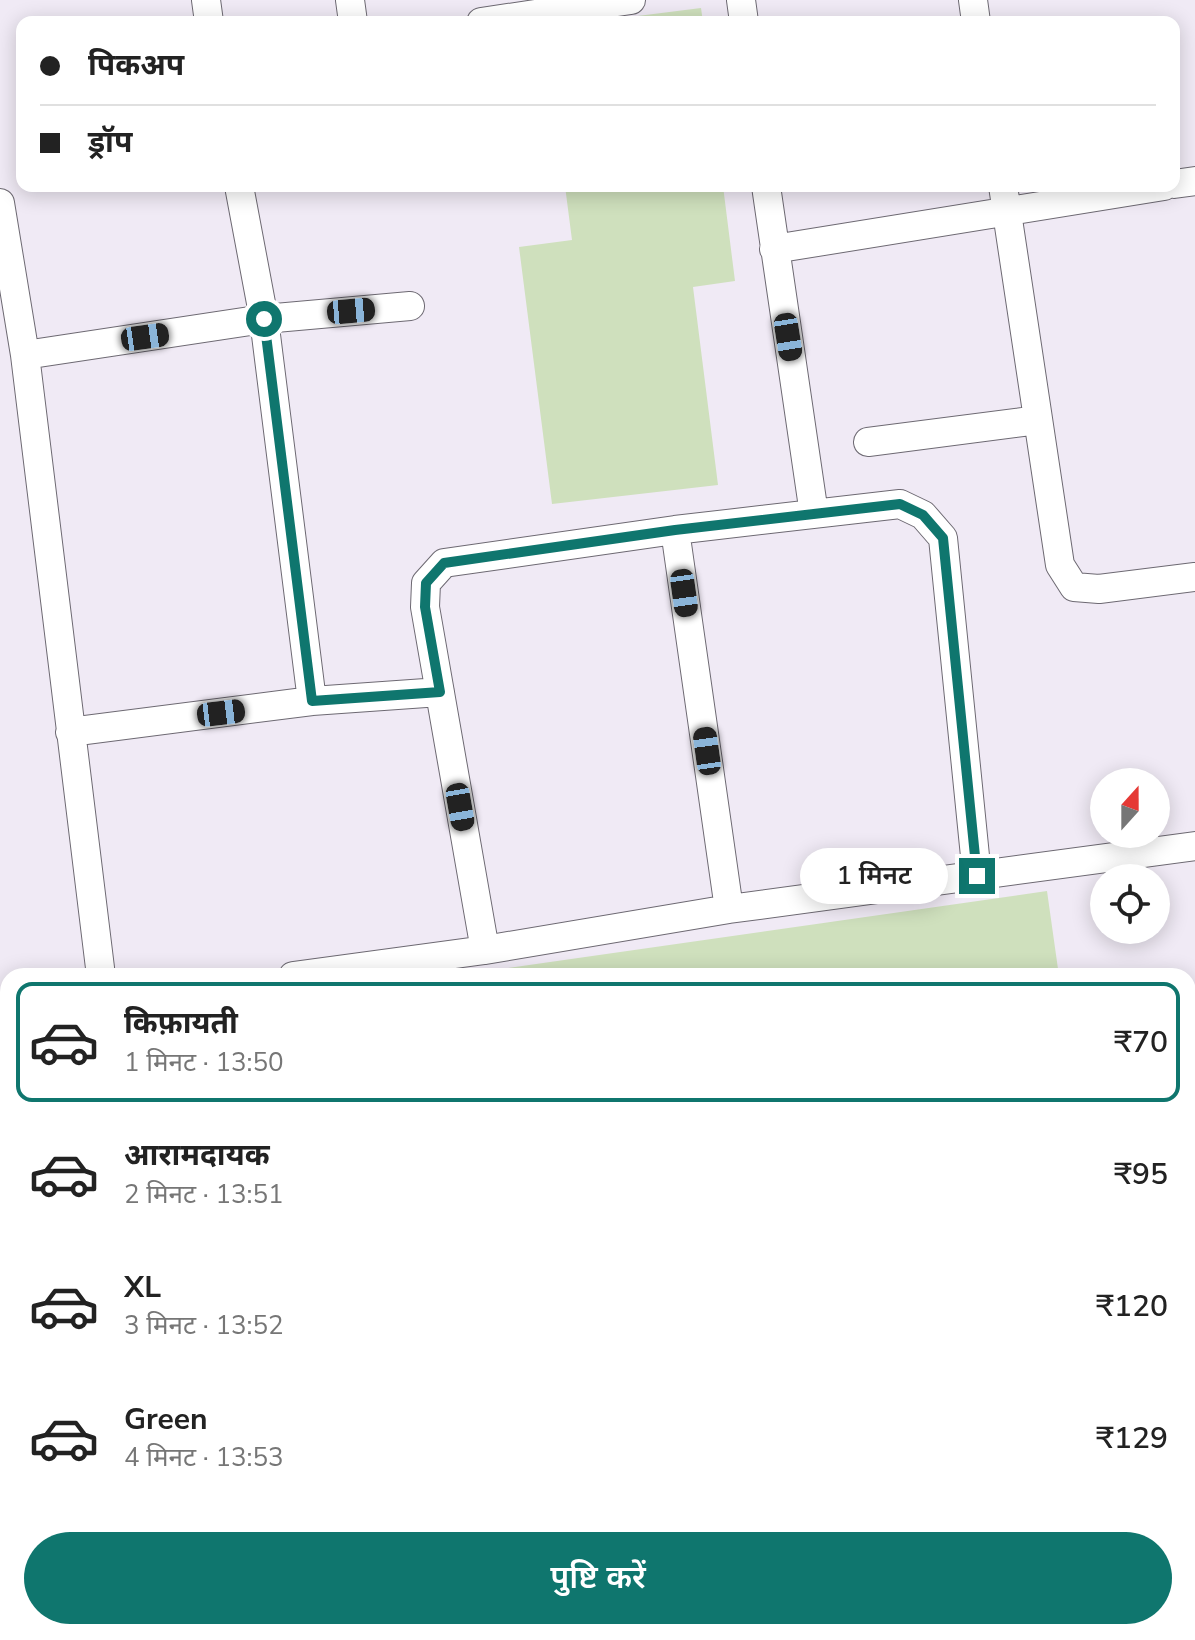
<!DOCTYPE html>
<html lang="hi">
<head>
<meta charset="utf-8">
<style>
  body { margin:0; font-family:"Nunito Sans","Noto Sans Devanagari",sans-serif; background:#f2f2f2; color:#222; height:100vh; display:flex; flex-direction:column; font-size:30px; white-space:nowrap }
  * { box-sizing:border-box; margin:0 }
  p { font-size:26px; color:#767676 }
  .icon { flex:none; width:44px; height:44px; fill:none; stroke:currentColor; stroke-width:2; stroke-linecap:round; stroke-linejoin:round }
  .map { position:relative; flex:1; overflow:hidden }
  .side { position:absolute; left:0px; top:968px; width:1196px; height:672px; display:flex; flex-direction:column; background:#fff; border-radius:24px 24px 0 0; box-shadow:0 4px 20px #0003 }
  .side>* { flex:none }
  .hud { position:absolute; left:16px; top:16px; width:1164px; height:176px; border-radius:16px; box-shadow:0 4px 20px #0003; display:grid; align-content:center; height:176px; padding:0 24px; background:#fff }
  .needle { width:52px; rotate:21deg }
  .controls { position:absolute; left:1090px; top:768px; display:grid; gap:16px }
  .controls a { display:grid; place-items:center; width:80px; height:80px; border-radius:50%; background:#fff; box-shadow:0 4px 20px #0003; font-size:40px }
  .end { position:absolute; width:36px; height:36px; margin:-18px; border:10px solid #0f766e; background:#fff; box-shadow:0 0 0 4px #fff }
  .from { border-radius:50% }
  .bubble { position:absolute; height:56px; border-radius:28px; background:#fff; box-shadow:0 4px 20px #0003; font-size:26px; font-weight:600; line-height:56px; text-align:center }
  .car { position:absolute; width:24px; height:48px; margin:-24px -12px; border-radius:10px; box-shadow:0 0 6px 2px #0007; background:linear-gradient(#222 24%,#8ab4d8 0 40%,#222 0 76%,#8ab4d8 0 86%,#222 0) }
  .hud b { display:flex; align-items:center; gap:28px; height:76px; font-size:30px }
  .hud b+b { border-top:2px solid #e0e0e0 }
  .hud i { width:20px; height:20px; background:#222 }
  ul { padding:14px 0 0; list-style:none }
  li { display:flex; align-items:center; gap:24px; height:120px; margin:0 16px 12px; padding:0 8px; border:4px solid transparent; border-radius:16px }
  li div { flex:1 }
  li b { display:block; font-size:30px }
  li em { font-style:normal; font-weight:600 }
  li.current { border-color:#0f766e }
  li>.icon { width:72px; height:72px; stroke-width:1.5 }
  .primary-button { display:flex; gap:16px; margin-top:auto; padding:16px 24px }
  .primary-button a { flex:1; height:92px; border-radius:48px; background:#0f766e; color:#fff; font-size:32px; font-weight:600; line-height:92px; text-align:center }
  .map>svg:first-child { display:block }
  .green { fill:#cfe0bd }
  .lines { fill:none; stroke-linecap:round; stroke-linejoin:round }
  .street-casing { stroke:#6d6972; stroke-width:30 }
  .street { stroke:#fff; stroke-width:28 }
  .route { stroke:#0f766e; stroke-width:10 }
</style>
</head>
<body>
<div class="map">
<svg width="1195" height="1640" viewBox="0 0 1195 1640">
  <rect width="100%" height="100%" fill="#f0eaf5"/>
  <path class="green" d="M701,8L703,22H590Z
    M565,186H723L735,281L693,287L718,485L552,504L519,247L572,240Z
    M1047,891L1059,976H452Z"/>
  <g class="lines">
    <defs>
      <path id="street" d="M206,0L209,22
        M350,0L353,22
        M741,0L744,22
        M973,0L976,22
        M481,22L631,0
        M1174,184L1195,181
        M239,186L264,319L312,701
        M766,186L814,514
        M1003,186L1060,565L1074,587L1099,589L1195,577
        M0,203L25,355L101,976
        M774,249L1164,186
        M25,355L264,319L410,306
        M868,442L1038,420
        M675,530L729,909
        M70,732L312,701L440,692
        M485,950L425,607L426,583L444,563L675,530L900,504L923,515L943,538L977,876
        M293,976L485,950L729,909L1195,846
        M0,1018L8,1017
        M1188,1357L1195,1356
        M169,1632L170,1640
        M522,1632L523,1640
        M1151,1632L1152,1640"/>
    </defs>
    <use href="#street" class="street-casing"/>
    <use href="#street" class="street"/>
  </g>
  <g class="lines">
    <path class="route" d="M264,319L312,701L440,692L425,607L426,583L444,563L675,530L900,504L923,515L943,538L977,876"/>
  </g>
</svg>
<div class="controls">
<a><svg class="needle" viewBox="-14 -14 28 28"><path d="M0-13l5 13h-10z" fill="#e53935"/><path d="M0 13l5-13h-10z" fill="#767676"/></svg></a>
<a><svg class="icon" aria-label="locate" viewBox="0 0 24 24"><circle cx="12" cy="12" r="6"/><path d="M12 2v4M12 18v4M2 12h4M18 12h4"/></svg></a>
</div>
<i class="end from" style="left:264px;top:319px"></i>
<i class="end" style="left:977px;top:876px"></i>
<div class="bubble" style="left:800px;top:848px;width:148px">1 मिनट</div>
<i class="car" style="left:351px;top:311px;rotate:85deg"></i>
<i class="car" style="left:145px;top:337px;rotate:82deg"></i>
<i class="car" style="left:788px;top:337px;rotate:171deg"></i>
<i class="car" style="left:684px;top:593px;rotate:172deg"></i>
<i class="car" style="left:221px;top:713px;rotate:83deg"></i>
<i class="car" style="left:707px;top:751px;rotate:352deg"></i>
<i class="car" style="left:460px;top:807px;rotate:170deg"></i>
<div class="hud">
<b><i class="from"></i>पिकअप</b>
<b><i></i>ड्रॉप</b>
</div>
<section class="side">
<ul>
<li class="current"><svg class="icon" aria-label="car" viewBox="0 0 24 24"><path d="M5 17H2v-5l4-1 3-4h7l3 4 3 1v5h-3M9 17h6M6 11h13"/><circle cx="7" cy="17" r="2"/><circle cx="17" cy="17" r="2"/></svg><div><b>किफ़ायती</b><p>1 मिनट · 13:50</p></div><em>₹70</em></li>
<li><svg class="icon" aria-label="car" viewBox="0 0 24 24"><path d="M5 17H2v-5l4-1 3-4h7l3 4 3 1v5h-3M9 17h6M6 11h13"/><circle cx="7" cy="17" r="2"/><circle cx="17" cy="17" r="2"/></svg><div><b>आरामदायक</b><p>2 मिनट · 13:51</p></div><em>₹95</em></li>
<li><svg class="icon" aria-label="car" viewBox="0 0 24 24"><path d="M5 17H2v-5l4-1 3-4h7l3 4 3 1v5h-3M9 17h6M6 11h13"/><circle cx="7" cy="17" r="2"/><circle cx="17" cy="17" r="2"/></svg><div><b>XL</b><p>3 मिनट · 13:52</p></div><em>₹120</em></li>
<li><svg class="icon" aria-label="car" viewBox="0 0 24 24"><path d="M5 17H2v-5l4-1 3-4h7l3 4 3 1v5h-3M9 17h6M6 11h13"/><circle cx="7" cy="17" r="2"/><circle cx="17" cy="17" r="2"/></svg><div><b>Green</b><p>4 मिनट · 13:53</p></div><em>₹129</em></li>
</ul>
<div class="primary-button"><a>पुष्टि करें</a></div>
</section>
</div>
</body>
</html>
